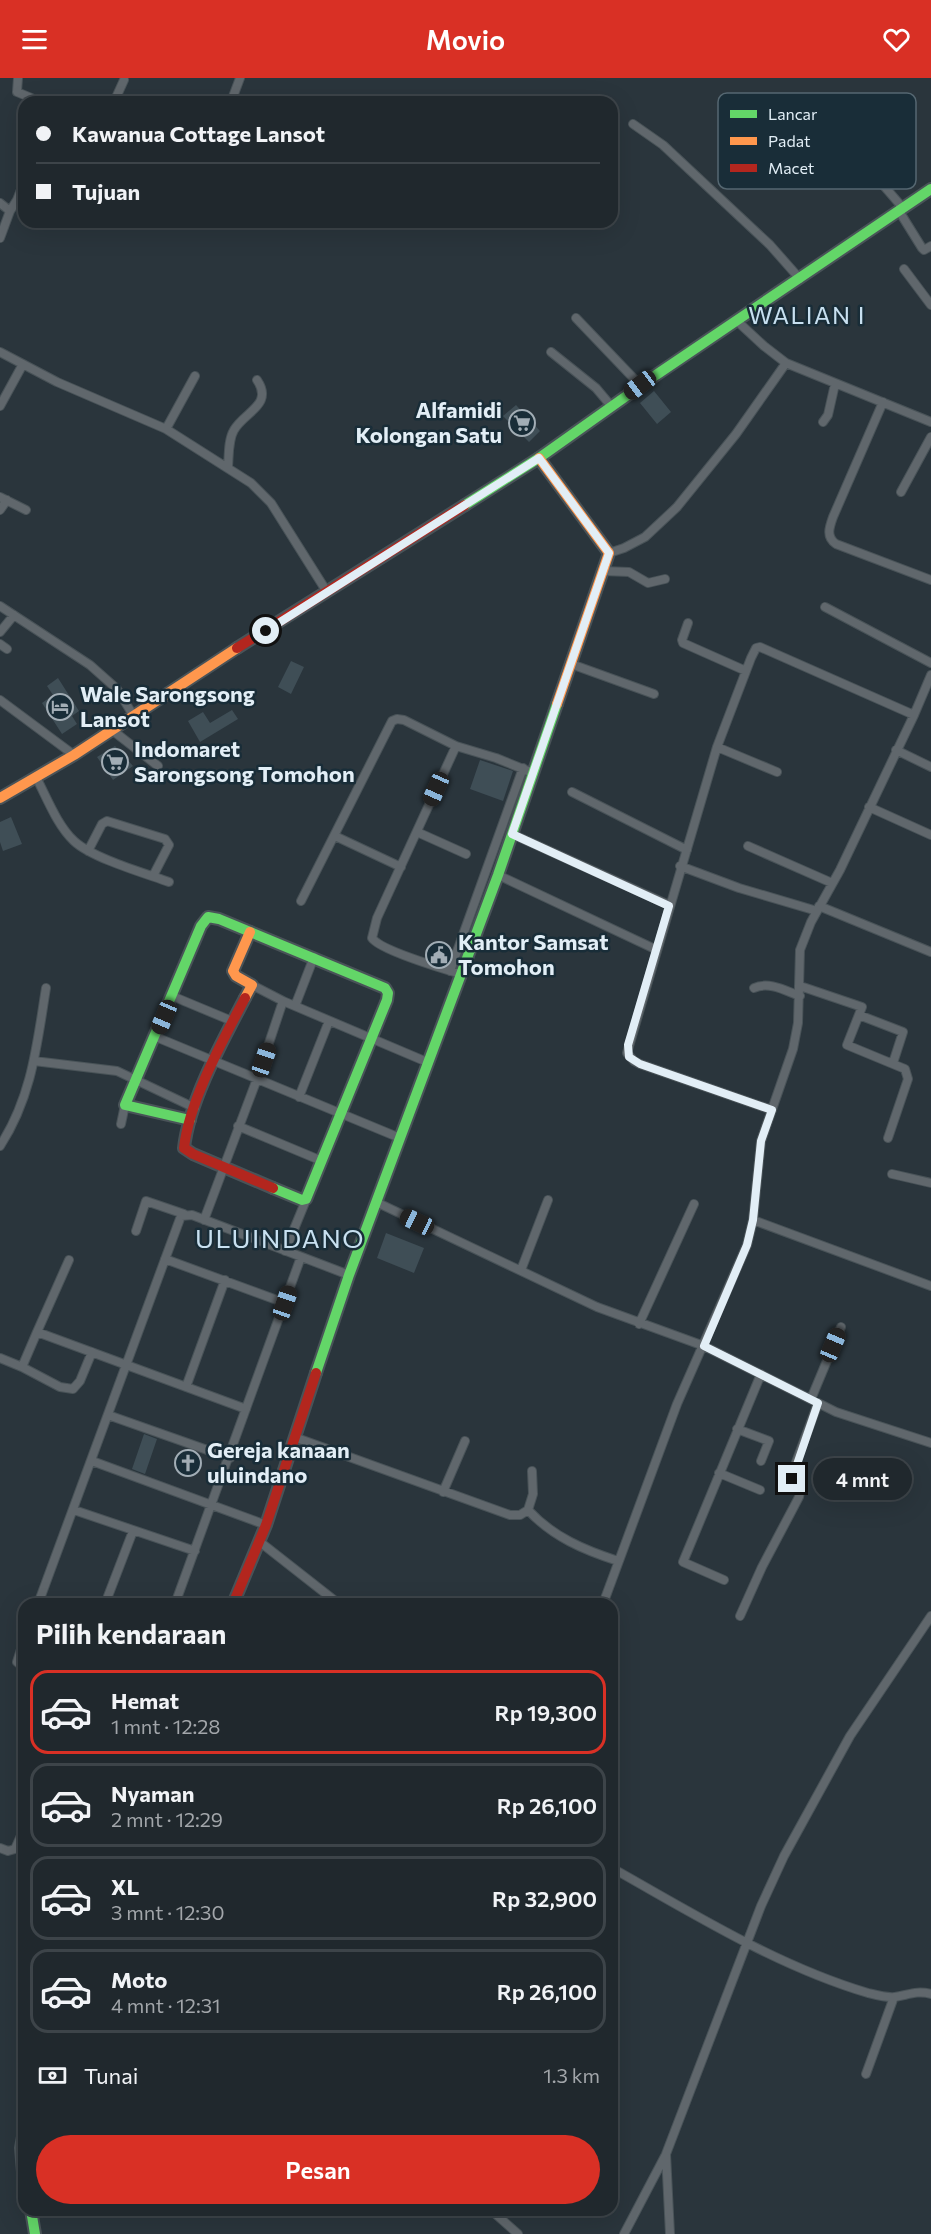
<!DOCTYPE html>
<html lang="id">
<head>
<meta charset="utf-8">
<style>
  body { margin:0; font-family:Commissioner,sans-serif; background:#283035; color:#f1f3f6; height:100vh; display:flex; flex-direction:column; font-size:22px; white-space:nowrap }
  * { box-sizing:border-box; margin:0 }
  p { font-size:20px; color:#a2a6aa }
  .icon { flex:none; width:33px; height:33px; fill:none; stroke:currentColor; stroke-width:2; stroke-linecap:round; stroke-linejoin:round }
  .map { position:relative; flex:1; overflow:hidden }
  .details { position:absolute; left:18px; top:1520px; width:600px; height:618px; display:flex; flex-direction:column; background:#20282d; border-radius:18px; box-shadow:0 6px 24px #0002,0 0 0 2px #3d4449 }
  .details>* { flex:none }
  .top-card { position:absolute; left:18px; top:18px; width:600px; height:132px; border-radius:18px; box-shadow:0 6px 24px #0002,0 0 0 2px #3d4449; display:grid; align-content:center; height:132px; padding:0 18px; background:#20282d }
  .end { position:absolute; width:27px; height:27px; margin:-14px; border:8px solid #e2eef6; background:#111; box-shadow:0 0 0 3px #111 }
  .from { border-radius:50% }
  .bubble { position:absolute; height:42px; border-radius:21px; background:#20282d; box-shadow:0 6px 24px #0002,0 0 0 2px #3d4449; font-size:20px; font-weight:600; line-height:42px; text-align:center }
  .car { position:absolute; width:18px; height:36px; margin:-18px -9px; border-radius:8px; box-shadow:0 0 4px 2px #0007; background:linear-gradient(#222 24%,#8ab4d8 0 40%,#222 0 76%,#8ab4d8 0 86%,#222 0) }
  .top-card b { display:flex; align-items:center; gap:21px; height:57px; font-size:22px }
  .top-card b+b { border-top:2px solid #3d4449 }
  .top-card i { width:15px; height:15px; background:#f1f3f6 }
  ul { padding:0; list-style:none }
  li { display:flex; align-items:center; gap:18px; height:84px; margin:0 12px 9px; padding:0 6px; border:3px solid #3d4449; border-radius:18px }
  li div { flex:1 }
  li b { display:block; font-size:22px }
  li em { font-style:normal; font-weight:600 }
  li.selected { border-color:#d93025 }
  li>.icon { width:54px; height:54px; stroke-width:1.5 }
  h2 { padding:0 18px; font-size:27px; line-height:72px }
  .pay { display:flex; align-items:center; gap:15px; height:66px; padding:0 18px; font-size:22px }
  .pay p { margin-inline-start:auto }
  .cta { display:flex; gap:12px; margin-top:auto; padding:12px 18px }
  .cta a { flex:1; height:69px; border-radius:36px; background:#d93025; color:#fff; font-size:24px; font-weight:600; line-height:69px; text-align:center }
  header { display:flex; justify-content:space-between; align-items:center; height:78px; padding:0 18px; background:#d93025; color:#fff; font-size:27px; font-weight:600 }
  .map>svg:first-child { display:block }
  .building { fill:#3f4e56 }
  .lines { fill:none; stroke-linecap:round; stroke-linejoin:round }
  .street-casing { stroke:#495358; stroke-width:10 }
  .fast-casing { stroke:#495358; stroke-width:14 }
  .slow-casing { stroke:#495358; stroke-width:14 }
  .jam-casing { stroke:#495358; stroke-width:14 }
  .street { stroke:#60676c; stroke-width:8 }
  .fast { stroke:#63d668; stroke-width:10 }
  .slow { stroke:#ff974d; stroke-width:10 }
  .jam { stroke:#b3261e; stroke-width:10 }
  .route { stroke:#e2eef6; stroke-width:8 }
  .labels { text-anchor:middle; stroke-width:5; stroke-linejoin:round; paint-order:stroke }
  .poi-label { font-size:22px; font-weight:bold; fill:#e2eef6; stroke:#192d38; text-anchor:start }
  .neighbourhood-label { font-size:24px; letter-spacing:1.5px; fill:#c8e0f0; stroke:#192d38 }
  .quarter-label { font-size:26px; letter-spacing:1.5px; fill:#c8e0f0; stroke:#192d38 }
  .key { fill:#192d38; stroke:#556771; stroke-width:1.5 }
  .key-label { font-size:16px; fill:#e2eef6 }
</style>
</head>
<body>
<header><svg class="icon" aria-label="menu" viewBox="0 0 24 24"><path d="M4 6h16M4 12h16M4 18h16"/></svg>Movio<svg class="icon" aria-label="heart" viewBox="0 0 24 24"><path d="M12 20l-8-8c-3-5 5-10 8-4 3-6 11-1 8 4z"/></svg></header>
<div class="map">
<svg width="931" height="2156" viewBox="0 0 931 2156">
  <rect width="100%" height="100%" fill="#2a353c"/>
  <path class="building" d="M654,313L671,334L657,346L640,325Z
    M516,327L540,353L529,364L503,338Z
    M291,583L304,589L291,616L278,609Z
    M58,600L79,633L72,638L77,646L62,656L42,625L53,617L47,608Z
    M232,632L238,641L200,664L188,643L203,634L210,645Z
    M115,668L133,688L113,702L97,679Z
    M480,682L513,693L503,723L470,711Z
    M11,739L22,766L3,773L0,764V744Z
    M386,1155L424,1170L414,1195L377,1180Z
    M144,1356L157,1361L145,1396L132,1391Z"/>
  <g class="lines">
    <defs>
      <path id="street" d="M18,0L17,14L41,24
        M114,24L124,2
        M231,24L240,0
        M633,46L663,67L770,167L800,201
        M857,67L866,77L871,93L903,130
        M0,125L10,133L0,160
        M10,133L17,122L24,104
        M899,133L922,170L924,172L931,168
        M904,191L931,227
        M576,240L640,307
        M737,243L764,268L786,285L931,344
        M0,274L57,304L166,351L251,405L271,425L327,514
        M551,274L596,310L612,329
        M883,324L833,439C829,450 826,459 836,466L931,502
        M0,328L23,286
        M823,344L828,337L835,306
        M166,351L195,298
        M228,389C229,378 228,362 234,352C244,334 274,327 257,302
        M901,414L931,359
        M0,419L26,432
        M0,432L7,422
        M609,475L624,470L645,459L677,429L736,356L786,285
        M603,493L629,494L648,505L665,501
        M0,528L90,587L117,611L133,637
        M825,529L931,585
        M688,545L682,562L683,565L746,593
        M0,554L14,537
        M0,566L7,571
        M571,586L654,616
        M0,622L74,677
        M112,652L158,688
        M456,668L377,840L372,860C380,872 444,891 461,896
        M717,669L777,694
        M896,672L931,689
        M36,699C47,720 57,747 74,763C92,780 144,795 169,804
        M572,714L687,772
        M869,729L931,757
        M417,754L466,776
        M512,756L669,827
        M335,758L401,789
        M748,768L832,805
        M88,773L102,746L107,743L165,761L169,767L153,798
        M680,788L739,810L817,833
        M498,797L657,872
        M301,823L392,643L397,641L404,642L456,668L496,680L533,695
        M819,828L931,874
        M450,893L523,690
        M252,907L283,923
        M800,908L862,929L847,967L905,991L908,1001L888,1060
        M754,910C769,903 786,913 800,918
        M172,918L232,943
        M295,928L314,879
        M859,937L903,954L893,985
        M156,959L400,1060
        M34,983L117,993L195,1030
        M299,1019L329,943
        M772,1032L640,986L634,983L627,975L717,669L751,580L756,570L760,569L914,637
        M121,1046L125,1027
        M238,1048L322,1083
        M0,1068C32,1019 37,966 46,910
        M892,1096L931,1105
        M376,1124L597,1229L704,1268L836,1334L931,1365
        M204,1142L257,1001L283,923L427,984
        M753,1142L931,1208
        M136,1153L146,1123L184,1136
        M285,1173L306,1122
        M165,1181L285,1225
        M521,1192L548,1122
        M639,1246L694,1126
        M37,1254L69,1182
        M0,1280L22,1289L37,1254L246,1331
        M22,1289L60,1309L73,1311L80,1303L92,1274
        M186,1309L225,1202
        M811,1321L841,1249
        M108,1337L230,1380
        M737,1351L769,1363L761,1383
        M294,1359L510,1437H520L528,1432L533,1416L532,1393
        M92,1383L266,1447
        M719,1395L760,1412
        M443,1414L465,1363
        M74,1432L195,1473
        M528,1432C553,1459 584,1472 618,1483
        M260,1464L339,1526
        M724,1502L683,1484L761,1296
        M38,1526L181,1138L192,1137L349,1197
        M105,1526L133,1453
        M175,1526L301,1179
        M603,1526L677,1326L747,1167L753,1142L761,1063L793,971L798,945L800,872L811,844L840,792L914,637L931,597
        M740,1538L762,1489L799,1419L800,1413L793,1404L791,1398L818,1325
        M24,1562L17,1584L24,1590
        M0,1770L8,1773L15,1771L24,1751
        M612,1790C694,1836 777,1888 868,1915C876,1917 887,1920 895,1919C908,1917 917,1912 931,1916
        M866,1996L894,1919
        M491,2132L518,2156
        M624,2156L665,2078
        M670,2156L666,2076L761,1828L784,1778L850,1658L931,1538"/>
      <path id="fast" d="M465,427L539,380L656,297L931,111
        M190,1042L125,1027L201,848L208,839L219,841L385,910L388,915L387,922L306,1121L302,1122L273,1110
        M316,1295L349,1197L498,797L557,626
        M31,2132L35,2156"/>
      <path id="slow" d="M539,380L609,475L557,626
        M0,720L74,677L237,570
        M245,920L252,907L236,898L233,893L250,854
        M24,2053L21,2070L24,2106"/>
      <path id="jam" d="M237,570L465,427
        M245,920C223,962 189,1023 184,1070L193,1076L273,1110
        M233,1526L266,1447L316,1295"/>
    </defs>
    <use href="#street" class="street-casing"/>
    <use href="#fast" class="fast-casing"/>
    <use href="#slow" class="slow-casing"/>
    <use href="#jam" class="jam-casing"/>
    <use href="#street" class="street"/>
    <use href="#fast" class="fast"/>
    <use href="#slow" class="slow"/>
    <use href="#jam" class="jam"/>
  </g>
  <g class="lines">
    <path class="route" d="M266,553L539,380L609,475L512,756L669,828L628,967L629,979L640,986L772,1032L761,1063L753,1142L747,1167L704,1268L818,1325L792,1401"/>
  </g>
  <defs>
    <symbol id="supermarket-ring" viewBox="-11 -11 22 22"><circle r="9.5" fill="#192d38" stroke="#a2adb5" stroke-width="1.5"/><path d="M-6-5.5h2.5l.6 2H6L4.5 2H-2.5L-4.4-4H-6ZM-1.5 3.2a1.3 1.3 0 1 0 .1 0ZM3 3.2a1.3 1.3 0 1 0 .1 0Z" fill="#a2adb5"/></symbol>
    <symbol id="hotel-ring" viewBox="-11 -11 22 22"><circle r="9.5" fill="#192d38" stroke="#a2adb5" stroke-width="1.5"/><path d="M-6-4.5h1.5V1H6V5H4.5V3h-9V5H-6ZM-4 0a1.8 1.8 0 1 1 3.6 0ZM.5 0V-2.5h3Q6-2.5 6 0Z" fill="#a2adb5"/></symbol>
    <symbol id="civic-ring" viewBox="-11 -11 22 22"><circle r="9.5" fill="#192d38" stroke="#a2adb5" stroke-width="1.5"/><path d="M-.6-6.5H3V-4.5H.6V-3L4-1V1h2V6H-6V1h2V-1L-.6-3ZM-1.2 2.5V6h2.4V2.5Z" fill="#a2adb5"/></symbol>
    <symbol id="church-ring" viewBox="-11 -11 22 22"><circle r="9.5" fill="#192d38" stroke="#a2adb5" stroke-width="1.5"/><path d="M-1.2-6h2.4v3.5h3.3v2.4h-3.3V6h-2.4V-.1h-3.3v-2.4h3.3Z" fill="#a2adb5"/></symbol>
  </defs>
  <g fill-rule="evenodd">
    <use href="#supermarket-ring" x="507" y="330" width="30" height="30"/>
    <use href="#hotel-ring" x="45" y="614" width="30" height="30"/>
    <use href="#supermarket-ring" x="100" y="669" width="30" height="30"/>
    <use href="#civic-ring" x="424" y="862" width="30" height="30"/>
    <use href="#church-ring" x="173" y="1370" width="30" height="30"/>
  </g>
  <g class="labels">
    <g class="poi-label">
      <text x="502" y="340" text-anchor="end">Alfamidi<tspan x="502" dy="25">Kolongan Satu</tspan></text>
      <text x="80" y="624">Wale Sarongsong<tspan x="80" dy="25">Lansot</tspan></text>
      <text x="134" y="679">Indomaret<tspan x="134" dy="25">Sarongsong Tomohon</tspan></text>
      <text x="458" y="872">Kantor Samsat<tspan x="458" dy="25">Tomohon</tspan></text>
      <text x="207" y="1380">Gereja kanaan<tspan x="207" dy="25">uluindano</tspan></text>
    </g>
    <g class="neighbourhood-label">
      <text x="807" y="246">WALIAN I</text>
    </g>
    <g class="quarter-label">
      <text x="280" y="1170">ULUINDANO</text>
    </g>
  </g>
  <rect x="718" y="15" width="198" height="96" rx="9" class="key"/>
  <rect x="730" y="32" width="27" height="8" fill="#63d668"/>
  <rect x="730" y="59" width="27" height="8" fill="#ff974d"/>
  <rect x="730" y="86" width="27" height="8" fill="#b3261e"/>
  <g class="key-label">
    <text x="768" y="42">Lancar</text>
    <text x="768" y="69">Padat</text>
    <text x="768" y="96">Macet</text>
  </g>
</svg>
<i class="end from" style="left:266px;top:553px"></i>
<i class="end" style="left:792px;top:1401px"></i>
<div class="bubble" style="left:813px;top:1380px;width:99px">4 mnt</div>
<i class="car" style="left:640px;top:307px;rotate:233deg"></i>
<i class="car" style="left:436px;top:711px;rotate:204deg"></i>
<i class="car" style="left:164px;top:939px;rotate:203deg"></i>
<i class="car" style="left:264px;top:982px;rotate:19deg"></i>
<i class="car" style="left:417px;top:1144px;rotate:295deg"></i>
<i class="car" style="left:285px;top:1225px;rotate:19deg"></i>
<i class="car" style="left:833px;top:1267px;rotate:23deg"></i>
<div class="top-card">
<b><i class="from"></i>Kawanua Cottage Lansot</b>
<b><i></i>Tujuan</b>
</div>
<section class="details">
<h2>Pilih kendaraan</h2>
<ul>
<li class="selected"><svg class="icon" aria-label="car" viewBox="0 0 24 24"><path d="M5 17H2v-5l4-1 3-4h7l3 4 3 1v5h-3M9 17h6M6 11h13"/><circle cx="7" cy="17" r="2"/><circle cx="17" cy="17" r="2"/></svg><div><b>Hemat</b><p>1 mnt · 12:28</p></div><em>Rp 19,300</em></li>
<li><svg class="icon" aria-label="car" viewBox="0 0 24 24"><path d="M5 17H2v-5l4-1 3-4h7l3 4 3 1v5h-3M9 17h6M6 11h13"/><circle cx="7" cy="17" r="2"/><circle cx="17" cy="17" r="2"/></svg><div><b>Nyaman</b><p>2 mnt · 12:29</p></div><em>Rp 26,100</em></li>
<li><svg class="icon" aria-label="car" viewBox="0 0 24 24"><path d="M5 17H2v-5l4-1 3-4h7l3 4 3 1v5h-3M9 17h6M6 11h13"/><circle cx="7" cy="17" r="2"/><circle cx="17" cy="17" r="2"/></svg><div><b>XL</b><p>3 mnt · 12:30</p></div><em>Rp 32,900</em></li>
<li><svg class="icon" aria-label="car" viewBox="0 0 24 24"><path d="M5 17H2v-5l4-1 3-4h7l3 4 3 1v5h-3M9 17h6M6 11h13"/><circle cx="7" cy="17" r="2"/><circle cx="17" cy="17" r="2"/></svg><div><b>Moto</b><p>4 mnt · 12:31</p></div><em>Rp 26,100</em></li>
</ul>
<div class="pay"><svg class="icon" aria-label="cash" viewBox="0 0 24 24"><path d="M3 7h18v10H3z"/><circle cx="12" cy="12" r="2"/></svg>Tunai<p>1.3 km</p></div>
<div class="cta"><a>Pesan</a></div>
</section>
</div>
</body>
</html>
